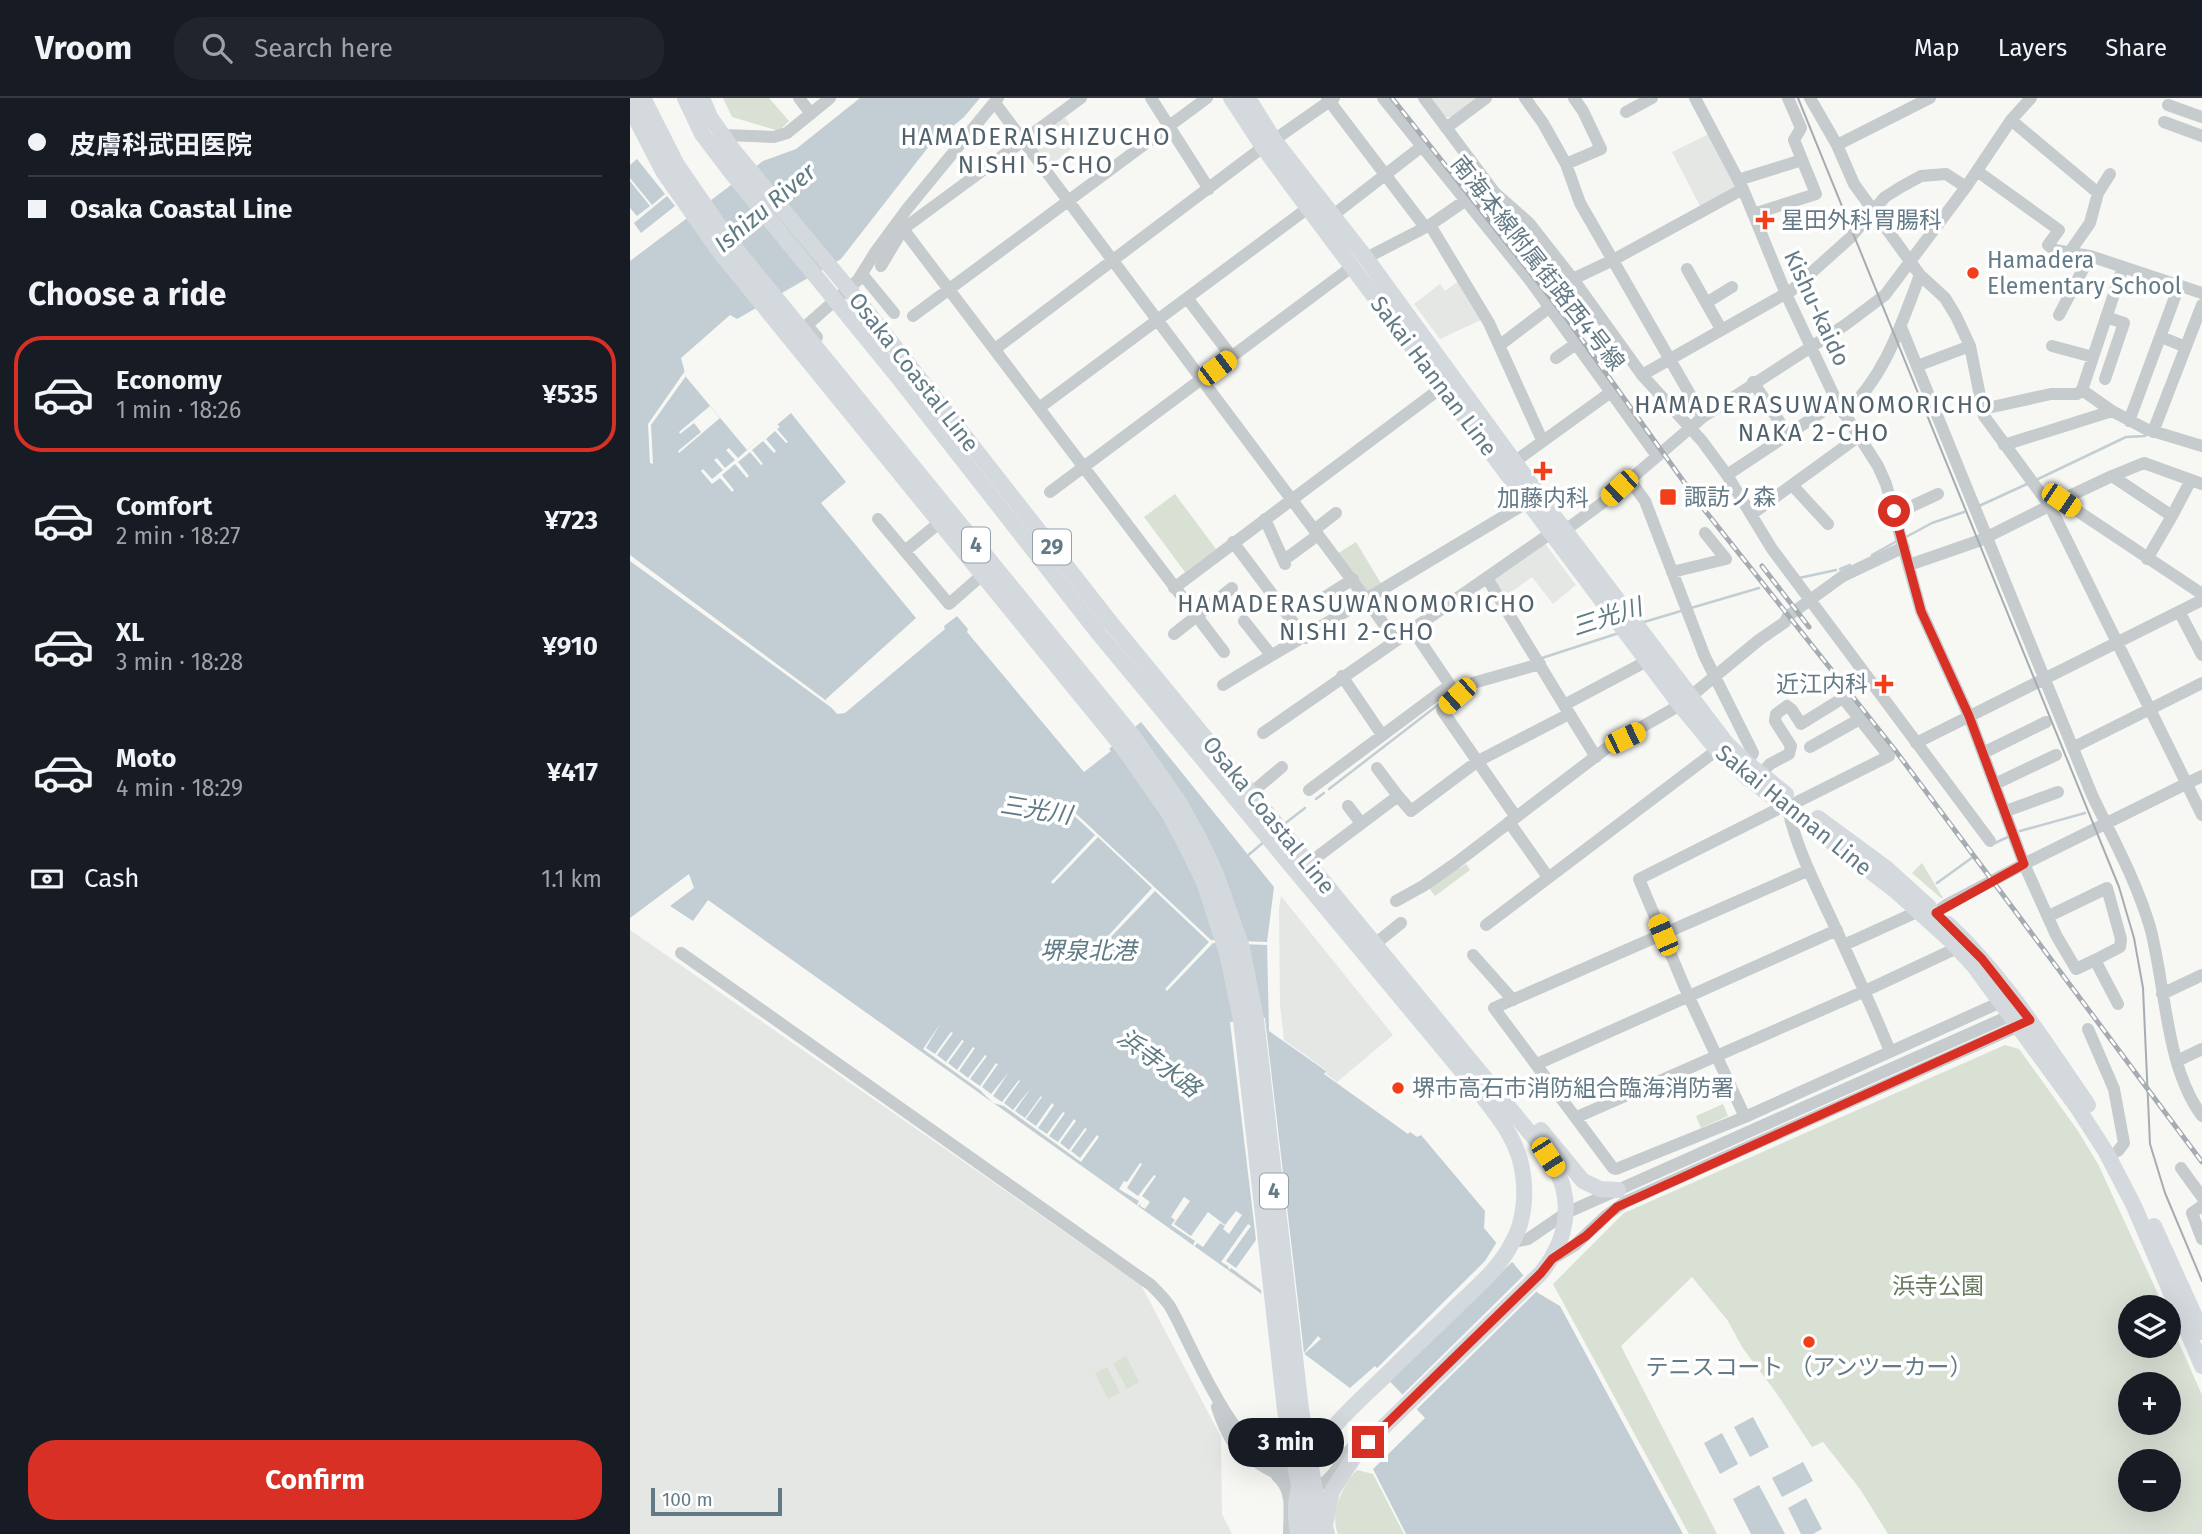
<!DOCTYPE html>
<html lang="en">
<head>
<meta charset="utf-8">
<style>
  body { margin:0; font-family:"Fira Sans","Noto Sans JP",sans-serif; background:#20242c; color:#f1f3f6; height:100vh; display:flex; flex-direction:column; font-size:26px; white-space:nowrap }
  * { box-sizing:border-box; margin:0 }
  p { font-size:23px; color:#9ea1a6 }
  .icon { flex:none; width:38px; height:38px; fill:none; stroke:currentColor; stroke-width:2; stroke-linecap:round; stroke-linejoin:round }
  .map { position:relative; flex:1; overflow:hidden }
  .details { display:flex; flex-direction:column; background:#171b24; width:630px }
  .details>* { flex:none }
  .hud { display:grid; align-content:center; height:154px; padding:0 28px; background:#171b24 }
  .buttons { position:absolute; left:1488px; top:1197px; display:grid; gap:14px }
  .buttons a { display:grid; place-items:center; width:63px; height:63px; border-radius:50%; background:#171b24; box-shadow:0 7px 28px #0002; font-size:35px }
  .scale { position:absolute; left:21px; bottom:18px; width:131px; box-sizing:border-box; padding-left:7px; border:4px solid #637a87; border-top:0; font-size:19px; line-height:24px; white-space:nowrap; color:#637a87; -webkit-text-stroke:5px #fff; paint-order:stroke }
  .end { position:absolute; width:32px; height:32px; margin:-16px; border:9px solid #d93025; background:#fff; box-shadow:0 0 0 4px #fff }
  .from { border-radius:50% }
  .bubble { position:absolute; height:49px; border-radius:24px; background:#171b24; box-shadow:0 7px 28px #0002; font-size:23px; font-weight:700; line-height:49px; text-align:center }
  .car { position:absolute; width:21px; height:42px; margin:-21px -10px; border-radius:9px; box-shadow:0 0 5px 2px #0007; background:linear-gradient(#f5c518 24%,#345 0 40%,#f5c518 0 76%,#345 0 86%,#f5c518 0) }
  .hud b { display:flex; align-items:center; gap:24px; height:66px; font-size:26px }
  .hud b+b { border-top:2px solid #363941 }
  .hud i { width:18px; height:18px; background:#f1f3f6 }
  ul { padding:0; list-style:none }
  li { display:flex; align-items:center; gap:21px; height:116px; margin:0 14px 10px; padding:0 14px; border:4px solid transparent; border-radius:28px }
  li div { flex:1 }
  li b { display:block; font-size:26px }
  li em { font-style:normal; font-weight:700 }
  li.selected { border-color:#d93025 }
  li>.icon { width:63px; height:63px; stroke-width:1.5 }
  h2 { padding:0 28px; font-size:32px; line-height:84px }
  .pay { display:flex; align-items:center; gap:18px; height:77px; padding:0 28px; font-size:26px }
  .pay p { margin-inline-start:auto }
  .primary-button { display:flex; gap:14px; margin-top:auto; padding:14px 28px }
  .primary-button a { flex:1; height:80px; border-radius:28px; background:#d93025; color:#fff; font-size:28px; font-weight:700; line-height:80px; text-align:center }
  header { display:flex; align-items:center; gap:42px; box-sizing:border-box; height:98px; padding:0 35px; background:#171b24; border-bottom:2px solid #363941 }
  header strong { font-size:33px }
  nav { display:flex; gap:38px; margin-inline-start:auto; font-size:24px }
  .search { width:490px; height:63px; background:#20242c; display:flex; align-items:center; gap:18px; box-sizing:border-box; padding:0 24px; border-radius:28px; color:#9ea1a6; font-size:26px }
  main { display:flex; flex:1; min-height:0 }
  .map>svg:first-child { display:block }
  .built { fill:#e5e7e5 }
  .green { fill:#d9e0d4; fill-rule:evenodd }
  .water { fill:#c2ced3 }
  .pier { fill:#f7f7f4 }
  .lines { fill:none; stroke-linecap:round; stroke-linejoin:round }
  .stream { stroke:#c2ced3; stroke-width:2.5 }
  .minor { stroke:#c6cbcd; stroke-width:12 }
  .major { stroke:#d4d9dd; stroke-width:16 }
  .highway { stroke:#d4d9dd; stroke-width:18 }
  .tram { stroke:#a6adb2; stroke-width:2 }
  .rail-casing { stroke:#a6adb2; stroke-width:5 }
  .rail { stroke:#fff; stroke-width:2.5; stroke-dasharray:8; stroke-linecap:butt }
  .route { stroke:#d93025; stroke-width:9 }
  .poi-dot { fill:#f23f19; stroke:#fff; stroke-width:2.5 }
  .labels { text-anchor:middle; stroke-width:7; stroke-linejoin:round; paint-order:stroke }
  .shield { fill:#fff; stroke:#92a2ab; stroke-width:2 }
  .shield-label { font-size:21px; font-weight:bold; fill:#637a87 }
  .poi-label { font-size:23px; fill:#637a87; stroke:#fff; text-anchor:start }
  .street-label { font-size:23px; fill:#637a87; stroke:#fff }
  .park-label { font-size:23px; fill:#66795f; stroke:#fff }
  .neighbourhood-label { font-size:24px; letter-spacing:2px; fill:#52626c; stroke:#fff }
  .water-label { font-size:24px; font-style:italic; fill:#5f7b83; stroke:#fff }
</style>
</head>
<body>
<header>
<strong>Vroom</strong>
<div class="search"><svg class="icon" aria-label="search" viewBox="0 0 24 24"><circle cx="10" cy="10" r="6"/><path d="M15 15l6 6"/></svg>Search here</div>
<nav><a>Map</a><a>Layers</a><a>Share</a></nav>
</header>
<main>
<section class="details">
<div class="hud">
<b><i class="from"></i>皮膚科武田医院</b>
<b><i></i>Osaka Coastal Line</b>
</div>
<h2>Choose a ride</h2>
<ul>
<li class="selected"><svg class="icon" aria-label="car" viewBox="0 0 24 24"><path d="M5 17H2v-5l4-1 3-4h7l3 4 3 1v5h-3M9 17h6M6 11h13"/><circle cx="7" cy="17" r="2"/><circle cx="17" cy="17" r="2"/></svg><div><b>Economy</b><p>1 min · 18:26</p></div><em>¥535</em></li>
<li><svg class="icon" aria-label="car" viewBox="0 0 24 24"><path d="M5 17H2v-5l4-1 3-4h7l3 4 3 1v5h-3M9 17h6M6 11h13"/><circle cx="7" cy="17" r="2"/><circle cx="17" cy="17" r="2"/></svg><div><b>Comfort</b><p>2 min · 18:27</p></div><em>¥723</em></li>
<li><svg class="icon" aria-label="car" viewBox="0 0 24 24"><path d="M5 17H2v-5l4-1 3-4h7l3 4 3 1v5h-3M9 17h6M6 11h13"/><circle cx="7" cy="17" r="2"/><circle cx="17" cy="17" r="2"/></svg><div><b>XL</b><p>3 min · 18:28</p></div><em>¥910</em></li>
<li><svg class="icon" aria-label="car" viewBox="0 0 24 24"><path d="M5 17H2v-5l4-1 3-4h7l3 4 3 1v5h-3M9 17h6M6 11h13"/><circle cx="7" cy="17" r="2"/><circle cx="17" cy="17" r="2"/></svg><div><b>Moto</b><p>4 min · 18:29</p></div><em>¥417</em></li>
</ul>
<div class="pay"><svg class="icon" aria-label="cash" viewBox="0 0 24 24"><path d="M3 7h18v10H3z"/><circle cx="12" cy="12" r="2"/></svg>Cash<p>1.1 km</p></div>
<div class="primary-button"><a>Confirm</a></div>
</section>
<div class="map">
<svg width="1572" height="1436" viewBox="0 0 1572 1436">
  <rect width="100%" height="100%" fill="#f7f7f4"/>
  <path class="built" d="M800,0H847L822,19H815Z
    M433,17L452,43L418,69L400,42Z
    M1079,36L1106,87L1103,92L1071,110L1042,54Z
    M830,182L853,221L810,241L784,206L810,186L815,193Z
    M913,443L946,487L923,506L902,479L873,500L862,478Z
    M651,798L763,937L707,984L695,975L696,972L654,942L650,906L649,810Z
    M0,832L511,1187L591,1339L592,1416L602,1436H0Z"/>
  <path class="green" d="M93,0H139L159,23L149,33L102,19Z
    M545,396L586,451L555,474L514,419Z
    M726,444L752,487L740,494L736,493L707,456Z
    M1292,765L1313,800H1311L1282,775Z
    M836,766L840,772L805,798L798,789L826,768L829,771Z
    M1375,947L1389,951L1448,1033L1468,1066L1534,1209H1500V1248H1538V1220L1572,1297V1436H1258L1230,1391L1193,1344L1182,1349L1147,1296L1112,1249L1098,1223L1062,1179L991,1248L1087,1436H1059L923,1186L994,1115ZM1500,1286H1538V1325H1500ZM1500,1363H1538V1402H1500Z
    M1093,1006L1098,1018L1071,1030L1066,1018Z
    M496,1258L509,1284L497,1291L483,1265Z
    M477,1269L490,1295L478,1301L465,1275Z
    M727,1372L743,1376L774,1436H708C699,1417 713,1386 727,1372Z"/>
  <path class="water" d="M230,0H350L334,19L322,29L312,34L296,52L211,161L107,221L100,217L51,260L56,279L117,352L161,315L216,384L191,405L286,520L195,602L207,616L215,615L315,531L314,528L327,518L338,531L337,534L454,674L481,653L479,651L511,624L644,789L637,844L639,933L696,973L694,976L778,1036L780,1034L787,1039L791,1037L855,1113L854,1130L908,1195L930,1208L1053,1436H776L743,1371L795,1320L745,1268L720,1290L657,1243L671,1224L78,802L63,823L40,808L64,790L59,776L0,820V163L133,63L166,51Z
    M7,61L35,96L22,107L0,80V67Z
    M0,83L20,108L7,118L0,110Z
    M37,98L45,108L11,135L4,125Z
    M1123,1319L1139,1349L1120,1359L1104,1329Z
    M1092,1335L1108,1366L1090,1376L1074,1345Z
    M1173,1364L1183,1383L1152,1399L1142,1380Z
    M1129,1387L1155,1436H1121L1103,1401Z
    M1176,1400L1192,1431L1183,1436H1171L1158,1410Z"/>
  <path class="pier" d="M55,273L56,278L21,327L23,366L20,365L18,326Z
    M80,308L90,320L49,355L48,353L71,334L64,325L50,336L49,334Z
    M147,326L150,329L147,331L158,344L156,345L145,333L136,341L146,353L144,355L133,343L122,352L133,366L131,367L120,354L108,364L119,378L117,380L105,366L92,377L104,392L102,394L90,380L82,386L71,373L73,371L82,381L93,372L84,362L87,360L95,370L105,362L96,352L99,350L108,360Z
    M0,457L194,601L206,613L0,463Z
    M440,710L581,842L637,844V847L583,845L537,893L535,891L579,844L525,793L480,840L478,838L522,790L468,739L423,786L421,784L465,737L438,712Z
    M635,920L674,1255L688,1238L691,1241L674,1256V1260L654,1246L667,1225L632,1200L631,1192L601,1170L599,1172L598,1168L591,1164L618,1126L621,1128L596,1163L606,1170L626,1142L600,924Z
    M310,926L296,950L305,956L321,934L323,935L307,957L316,964L332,942L334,943L318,965L327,972L343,949L345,950L329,973L338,980L355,957L357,958L340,981L350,988L366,965L368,966L352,989L361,996L379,974L363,998L372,1004L389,982L390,983L374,1005L383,1012L401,990L385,1013L395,1020L411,998L412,999L396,1021L406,1028L422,1005L424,1007L408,1030L417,1036L433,1014L435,1015L419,1038L428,1044L444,1021L446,1023L430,1045L439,1052L455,1030L457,1031L441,1053L450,1060L467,1037L469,1039L451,1064L374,1008L363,1005L350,992L293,951Z
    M510,1065L512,1066L497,1090L508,1098L524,1077L526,1078L512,1098L520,1104L515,1111L510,1108L511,1105L508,1108L507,1107L509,1103L489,1091L494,1083L497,1084Z
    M554,1099L560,1103L544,1126L561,1138L578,1114L595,1127L606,1113L612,1117L599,1136L593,1131L595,1128L590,1125L573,1149L567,1145L565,1148L563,1147L565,1143L541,1127L545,1122L541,1119Z
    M868,1142L885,1161L757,1286L744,1273L738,1279L855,1163Z
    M896,1175L909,1191L784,1314L770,1299Z"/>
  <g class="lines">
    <path class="stream" d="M1406,382L1496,339L1515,338L1518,335
      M1349,408L1397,386
      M1276,439L1302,425L1334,414
      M1242,457L1267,443
      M1210,471L1220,467
      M1169,480L1206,472
      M1061,510L1129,490
      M1014,524L1051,513
      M912,560L989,535
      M699,691L817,600
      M686,701L694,695
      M653,727L675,710
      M1390,733L1455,715
      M1365,745L1380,738
      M616,759L635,743
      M1307,785L1343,759"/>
    <path class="minor" d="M169,0L181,16
      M521,0L579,91
      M697,0L795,129
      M753,0L899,181L1027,358
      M794,0L865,95L899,125L943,181L1012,277L1072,343L1097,377L1142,451L1360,743
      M895,0L913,25L936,66L950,105L1073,319
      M1065,0L1113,91L1156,196L1207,304L1248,368L1256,386L1291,513L1339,618L1394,766L1426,837L1446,871L1465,862L1488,906
      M1180,0L1207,47L1224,86L1290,177L1315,200L1326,218L1340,248L1354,318L1420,408L1572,717
      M365,5L736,501L891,408
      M1538,7L1572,19
      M996,14L1022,0
      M1381,22L1468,95
      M1534,24L1572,38
      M816,30L856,0
      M93,37L144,39L157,35L200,0
      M644,42L704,0
      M1207,47L1300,0
      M936,66L971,51L953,13L944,0
      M1347,73L1429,132L1418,147L1425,152L1460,158L1572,195
      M1108,82L1172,62
      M1123,116L1186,96L1164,42L1171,30L1158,0
      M702,118L791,49
      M800,127L859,225L912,342
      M273,131L594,554
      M1439,155L1460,125L1468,95L1480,76
      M736,160L800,127L836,102
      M251,168L273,131L451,0
      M1057,171L1091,231
      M232,176L264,215
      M943,181L983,162L1113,91
      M557,200L678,110
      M1076,205L1102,189
      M1429,217L1460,158
      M283,218L577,0
      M1271,229L1462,697C1483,741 1506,782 1520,829C1536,888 1535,968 1572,1018
      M187,239L177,227L228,182L246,153L277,111L368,0
      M1531,239L1556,249
      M870,247L920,209
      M1422,248L1463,259
      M365,251L633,49
      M926,260L947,245
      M1287,268L1340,248
      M1012,277L1162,192L1220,140L1255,99L1271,89L1291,78L1316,76L1336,89
      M1475,281L1494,225L1476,219
      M1123,284L1157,335
      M1452,292L1482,313
      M409,310L557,200L602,259
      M1353,311L1421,296H1447L1452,292L1493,169
      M1214,316C1255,279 1271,227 1290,177
      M1499,323L1549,188
      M1523,334L1572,207
      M1374,347L1482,313L1516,331L1572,348
      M884,364L981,294
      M1097,377L1207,304
      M1482,378L1514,365L1572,386
      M999,381L1015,403L1075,559L1123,655L1117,665
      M1163,388L1198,426
      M420,394L723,168
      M1431,402L1482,378L1542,418L1517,461
      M1264,413L1278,410L1308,396
      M1122,416L1228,339
      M1542,418L1561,382
      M248,421L319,506L359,471
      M635,421L655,466
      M684,432L706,415
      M603,444L675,540
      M275,453L315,420
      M654,462L688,437
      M1279,467L1351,442L1431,402L1572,496
      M1042,474L1096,461L1075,435
      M857,480L934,607
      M544,490L819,284
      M695,499L723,481
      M1550,515L1572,557
      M614,523L641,557
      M544,536L602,490
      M712,578L752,637
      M593,587C640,557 689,531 736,501L765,542
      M633,635L921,435L941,428L975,403L1073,319L1215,227L1255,197L1336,89L1381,22L1401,0
      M1286,645L1572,502
      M1180,649L1230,621
      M1444,649L1572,585
      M1353,655L1416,624
      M966,659L934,607L1017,563
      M747,670L768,698
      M1131,676L1140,666L1159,656L1161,648L1145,623L1146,616L1157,608L1162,612L1171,626L1213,600L1259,658L1167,704
      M1365,686L1426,657
      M679,692L820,587L782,531
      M621,695L652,669
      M718,708L731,725
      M1158,711C1166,748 1183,782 1199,816C1220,861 1241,907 1260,953
      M1376,713L1428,694
      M886,719L812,612L843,585L910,566
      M879,724L918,779
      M679,765L768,698L781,713L848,663L939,616
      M1179,772L864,910L983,1070L986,1071L1115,1019L1371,904
      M766,803L793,788L826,765L982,646L1050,607L1129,542L1155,524L1158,518L1213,478L1274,449
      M1419,818L1477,790L1491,841L1490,849L1465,862
      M1297,821L1316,807L1394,766L1572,678
      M856,827L1087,652
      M745,846L771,825
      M1214,847L1289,813
      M51,855L521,1187C527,1193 534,1200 539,1207C560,1240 617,1396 673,1364
      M843,857L883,902
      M1532,896L1572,877
      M1458,931L1484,991L1494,1045L1488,1053
      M1547,963L1572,951
      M907,966L1207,832
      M947,1019L1235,893L1327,850
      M1115,1019L1058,897L1009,781L1154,708
      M1551,1070L1572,1099
      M1572,1108L1562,1115L1572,1141
      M883,1144L898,1141L936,1115L1386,915
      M922,1161L945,1147L977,1117L995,1104L1393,926
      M587,1309C591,1321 598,1339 606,1348C619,1362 674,1396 692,1386C707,1377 714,1356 727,1344
      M647,1378C664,1392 659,1415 659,1436"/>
    <path class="major" d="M55,0L72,36L100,73L267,278L469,536L849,994C865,1015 883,1036 890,1062C897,1088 896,1121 882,1145C870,1169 849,1187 830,1205C806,1229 781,1252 757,1276C725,1307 686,1339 671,1383C665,1400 665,1419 668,1436
      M72,0L80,19L104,53L228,202L481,525L909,1046C917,1059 929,1073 933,1089C941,1120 931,1150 911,1175L726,1356L702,1393L695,1427
      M601,0L633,49L678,110L1050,607L1087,652L1119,681L1267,794L1321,843L1344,868L1447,1009L1476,1054L1504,1108L1572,1268
      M618,0L644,42L736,160L924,418L1097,646L1117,665L1156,696
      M1188,720L1256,770L1299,809
      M1318,826C1374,878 1415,945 1458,1007
      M911,1032L953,1083L970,1091L988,1092
      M1524,1128L1572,1234"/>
    <path class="highway" d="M12,0L46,67L99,144L503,640L549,706L570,744L585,776L611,850L625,921L670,1311L684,1392L696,1436
      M0,7L34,73L91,154L493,648L540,715L560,753L575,784L598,855L612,922L656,1312L672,1399L682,1436"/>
    <path class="tram" d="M1168,0L1489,789L1504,840L1513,890L1520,1046L1535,1095L1572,1183"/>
    <defs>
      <path id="rail" d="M762,0L935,218L1069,405L1265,652L1572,1064
        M1132,468L1179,529"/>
    </defs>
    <use href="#rail" class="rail-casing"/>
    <use href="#rail" class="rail"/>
  </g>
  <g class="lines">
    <path class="route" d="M738,1344L911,1175L922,1161L956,1138L987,1109L1400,922L1352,861L1306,815L1394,766L1339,618L1291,513L1264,413"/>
  </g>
  <g class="poi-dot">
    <path d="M1131.5 111.5h7v7h7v7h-7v7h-7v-7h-7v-7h7z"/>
    <circle cx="1343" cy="175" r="7"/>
    <path d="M909.5 362.5h7v7h7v7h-7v7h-7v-7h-7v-7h7z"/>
    <rect x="1029" y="390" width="18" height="18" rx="3.5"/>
    <path d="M1250.5 575.5h7v7h7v7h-7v7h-7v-7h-7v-7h7z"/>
    <circle cx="768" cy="990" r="7"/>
    <circle cx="1179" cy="1244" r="7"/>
  </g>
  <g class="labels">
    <g class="shield">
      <rect x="332" y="429.5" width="28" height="35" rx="5"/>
      <rect x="403" y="431.5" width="38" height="35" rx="5"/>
      <rect x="630" y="1075.5" width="28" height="35" rx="5"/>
    </g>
    <g class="shield-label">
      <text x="346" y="454">4</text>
      <text x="422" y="456">29</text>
      <text x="644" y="1100">4</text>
    </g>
    <g class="poi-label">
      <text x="1151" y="130">星田外科胃腸科</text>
      <text x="1357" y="170">Hamadera<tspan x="1357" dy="26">Elementary School</tspan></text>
      <text x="1054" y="407">諏訪ノ森</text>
      <text x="913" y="408" text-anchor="middle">加藤内科</text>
      <text x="1238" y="594" text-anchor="end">近江内科</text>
      <text x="782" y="998">堺市高石市消防組合臨海消防署</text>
      <text x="1179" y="1277" text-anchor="middle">テニスコート （アンツーカー）</text>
    </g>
    <g class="street-label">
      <text transform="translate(908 165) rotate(52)" y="8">南海本線附属街路西4号線</text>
      <text transform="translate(1187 210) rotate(65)" y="8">Kishu-kaido</text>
      <text transform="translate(284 274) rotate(52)" y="8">Osaka Coastal Line</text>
      <text transform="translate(804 278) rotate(53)" y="8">Sakai Hannan Line</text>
      <text transform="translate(1164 712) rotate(39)" y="8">Sakai Hannan Line</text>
      <text transform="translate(639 717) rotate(51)" y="8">Osaka Coastal Line</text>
    </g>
    <g class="park-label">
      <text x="1308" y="1196">浜寺公園</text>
    </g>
    <g class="neighbourhood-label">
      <text x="406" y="47">HAMADERAISHIZUCHO<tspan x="406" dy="28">NISHI 5-CHO</tspan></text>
      <text x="1184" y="315">HAMADERASUWANOMORICHO<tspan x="1184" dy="28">NAKA 2-CHO</tspan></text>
      <text x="727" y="514">HAMADERASUWANOMORICHO<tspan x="727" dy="28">NISHI 2-CHO</tspan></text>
    </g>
    <g class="water-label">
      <text transform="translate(135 110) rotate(-40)" y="8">Ishizu River</text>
      <text transform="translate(977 519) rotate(-18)" y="8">三光川</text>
      <text transform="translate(406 712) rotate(9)" y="8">三光川</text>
      <text x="458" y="861">堺泉北港</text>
      <text transform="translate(529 965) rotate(37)" y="8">浜寺水路</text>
    </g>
  </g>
</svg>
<div class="buttons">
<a><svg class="icon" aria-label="layers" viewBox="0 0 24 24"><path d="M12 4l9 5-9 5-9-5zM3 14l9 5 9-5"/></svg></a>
<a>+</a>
<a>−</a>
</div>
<div class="scale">100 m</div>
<i class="end from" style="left:1264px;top:413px"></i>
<i class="end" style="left:738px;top:1344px"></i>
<div class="bubble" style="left:598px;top:1320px;width:116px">3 min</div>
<i class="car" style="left:587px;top:270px;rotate:53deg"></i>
<i class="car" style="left:989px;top:390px;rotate:227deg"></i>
<i class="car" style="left:1431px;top:402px;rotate:124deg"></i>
<i class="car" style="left:827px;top:598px;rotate:228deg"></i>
<i class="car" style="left:995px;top:640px;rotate:64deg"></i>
<i class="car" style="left:1033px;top:837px;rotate:337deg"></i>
<i class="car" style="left:918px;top:1059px;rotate:147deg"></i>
</div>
</main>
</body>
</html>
